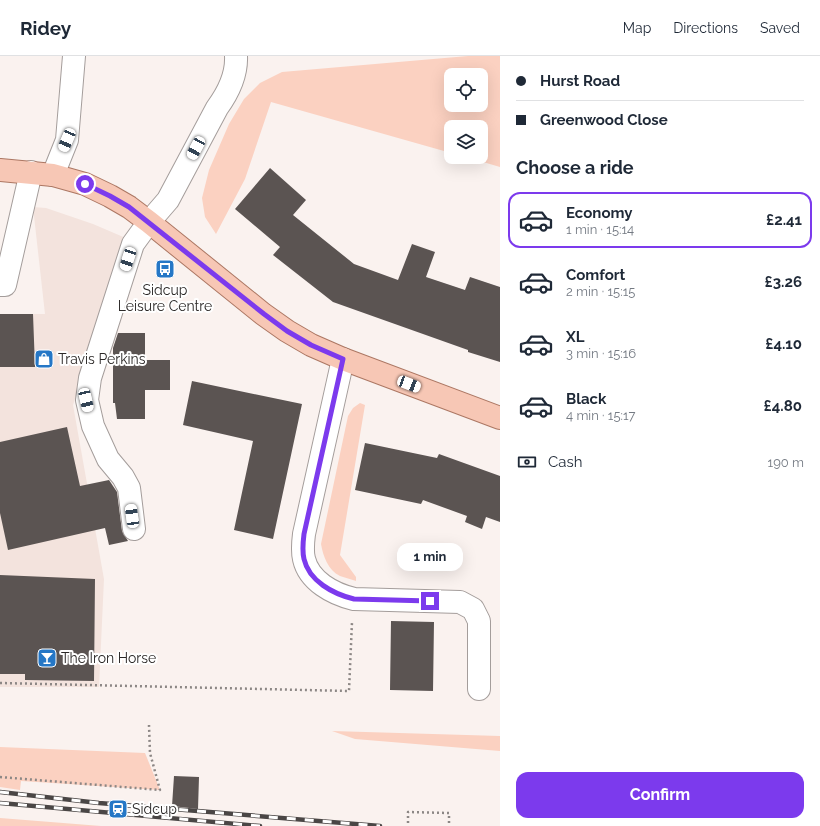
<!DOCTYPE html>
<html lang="en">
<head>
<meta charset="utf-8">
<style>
  body { margin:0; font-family:Raleway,sans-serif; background:#f2f2f3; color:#1f2937; height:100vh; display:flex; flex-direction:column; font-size:15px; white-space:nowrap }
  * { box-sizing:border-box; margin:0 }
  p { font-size:13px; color:#747a83 }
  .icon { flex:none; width:22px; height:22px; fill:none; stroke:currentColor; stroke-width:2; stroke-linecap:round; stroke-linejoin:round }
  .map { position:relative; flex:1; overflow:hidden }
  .details { display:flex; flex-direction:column; background:#fff; width:320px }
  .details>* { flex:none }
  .hud { display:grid; align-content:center; height:88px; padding:0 16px; background:#fff }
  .tools { position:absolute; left:444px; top:12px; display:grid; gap:8px }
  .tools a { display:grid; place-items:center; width:44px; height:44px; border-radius:8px; background:#fff; box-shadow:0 4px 16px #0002; font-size:20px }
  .end { position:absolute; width:18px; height:18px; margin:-9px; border:5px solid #7c3aed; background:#fff; box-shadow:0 0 0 2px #fff }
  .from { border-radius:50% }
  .bubble { position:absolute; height:28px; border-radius:12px; background:#fff; box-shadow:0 4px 16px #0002; font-size:13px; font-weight:700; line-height:28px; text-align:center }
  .car { position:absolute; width:12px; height:24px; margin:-12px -6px; border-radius:5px; box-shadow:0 0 3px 1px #0007; background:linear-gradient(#fff 24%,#345 0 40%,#fff 0 76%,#345 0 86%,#fff 0) }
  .hud b { display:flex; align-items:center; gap:14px; height:38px; font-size:15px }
  .hud b+b { border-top:1px solid #e0e1e3 }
  .hud i { width:10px; height:10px; background:#1f2937 }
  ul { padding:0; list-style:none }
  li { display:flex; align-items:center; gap:12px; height:56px; margin:0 8px 6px; padding:0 8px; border:2px solid transparent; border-radius:12px }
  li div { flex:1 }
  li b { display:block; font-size:15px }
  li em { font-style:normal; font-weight:700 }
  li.on { border-color:#7c3aed }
  li>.icon { width:36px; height:36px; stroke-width:1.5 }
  h2 { padding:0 16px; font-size:18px; line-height:48px }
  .pay { display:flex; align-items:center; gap:10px; height:44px; padding:0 16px; font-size:15px }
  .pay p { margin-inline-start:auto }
  .primary-button { display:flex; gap:8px; margin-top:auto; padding:8px 16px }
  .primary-button a { flex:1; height:46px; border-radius:12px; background:#7c3aed; color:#fff; font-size:16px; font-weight:700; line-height:46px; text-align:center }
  header { display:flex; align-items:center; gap:24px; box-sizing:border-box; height:56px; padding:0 20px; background:#fff; border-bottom:1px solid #e0e1e3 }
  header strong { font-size:19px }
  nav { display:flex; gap:22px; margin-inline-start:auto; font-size:14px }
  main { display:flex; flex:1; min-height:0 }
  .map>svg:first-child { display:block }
  .built { fill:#f3e3dd }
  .green { fill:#fbd1c1; fill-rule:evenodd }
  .building { fill:#5b5452 }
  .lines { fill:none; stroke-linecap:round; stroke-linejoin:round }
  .minor-casing { stroke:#a49d9b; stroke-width:24 }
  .major-casing { stroke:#ac7763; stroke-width:24 }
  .path { stroke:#8c8785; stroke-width:2.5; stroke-dasharray:2 3; stroke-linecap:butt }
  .minor { stroke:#fff; stroke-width:22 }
  .major { stroke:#f7c7b5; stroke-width:22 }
  .rail-casing { stroke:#4a4645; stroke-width:4.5 }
  .rail { stroke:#fff; stroke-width:3; stroke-dasharray:9; stroke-linecap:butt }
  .route { stroke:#7c3aed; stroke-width:5 }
  .labels { text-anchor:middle; stroke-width:4; stroke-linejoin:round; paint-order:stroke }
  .poi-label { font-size:14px; fill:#2b2827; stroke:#fff; text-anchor:start }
</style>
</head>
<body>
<header>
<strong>Ridey</strong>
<nav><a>Map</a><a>Directions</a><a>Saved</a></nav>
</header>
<main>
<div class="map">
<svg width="500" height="770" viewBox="0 0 500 770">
  <rect width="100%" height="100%" fill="#faf2ef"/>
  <path class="built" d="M33,151L46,152L93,168L128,183L73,349L104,523L99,631H0V258H45Z"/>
  <path class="green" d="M468,0H500V111L466,101H481V71H451V97L271,46L245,123L216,178L205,161L202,142L209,114L229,68L244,43L260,27L282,16ZM451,19H481V49H451Z
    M360,347L365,349L340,499L356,521V525C351,523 345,522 340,520C328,514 323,500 321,488L348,360L353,352Z
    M332,675L500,680V695L355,683Z
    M0,691L145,697L160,734L21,725L20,734L0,731Z
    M0,762L101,770H0Z"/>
  <path class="building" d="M270,112L306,144L293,159L354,208L398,224L412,188L435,196L426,221L465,234L470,221L500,231V306L468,296V294L333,246L273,199L280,191L235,153Z
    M0,258H33L35,311H0Z
    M118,277H145V304H170V334H145V363H117L115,347H113V292Z
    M192,325L302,348L273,483L234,474L253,385L183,369Z
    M67,371L80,430L109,424L117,436L122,475L128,485L109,489L105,472L8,494L0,457V386Z
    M365,387L437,402L439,398L500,420V466L486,461L482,473L465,466L467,460L423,444L421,448L355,434Z
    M0,519L95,523L94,625L25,624V618H0Z
    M391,565L434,566L433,635L390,634Z
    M174,720L199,721L198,753L172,750Z"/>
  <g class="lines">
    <defs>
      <path id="minor" d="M53,119L67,84L74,0
        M0,229H5L31,116
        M343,303L304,478C303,486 302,495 304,503C309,525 333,538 354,543L460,546L473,553L479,565V633
        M134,473L129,432L123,421L108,403L93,370L87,344L90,322L133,188L149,166L168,144L217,52C228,37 237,20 236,0"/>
      <path id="major" d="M0,114L53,119L85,128L110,140L129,151L149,166L263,258L287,275L311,289L343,303L500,362"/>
    </defs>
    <use href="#minor" class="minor-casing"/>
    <use href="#major" class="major-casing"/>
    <path class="path" d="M0,627L349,635L352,566
      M0,721L160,734L150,697L149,669
      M408,767V756L449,757V770"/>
    <use href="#minor" class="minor"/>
    <use href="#major" class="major"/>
    <defs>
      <path id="rail" d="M0,736L99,747L380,770
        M0,747L260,770"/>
    </defs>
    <use href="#rail" class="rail-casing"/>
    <use href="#rail" class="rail"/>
  </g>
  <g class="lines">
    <path class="route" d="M85,128L110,140L129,151L264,258L287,275L311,289L343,303L304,478C303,486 302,495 304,503C309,525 333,538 354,543L430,545"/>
  </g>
  <defs>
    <symbol id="bus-square" viewBox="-11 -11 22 22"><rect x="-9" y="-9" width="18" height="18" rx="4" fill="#2577c6" stroke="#fff"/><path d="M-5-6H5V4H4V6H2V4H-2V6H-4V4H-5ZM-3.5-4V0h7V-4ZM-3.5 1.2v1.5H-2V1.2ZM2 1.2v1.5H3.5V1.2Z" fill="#fff"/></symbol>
    <symbol id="shop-square" viewBox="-11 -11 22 22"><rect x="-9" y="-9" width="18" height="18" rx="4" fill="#2577c6" stroke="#fff"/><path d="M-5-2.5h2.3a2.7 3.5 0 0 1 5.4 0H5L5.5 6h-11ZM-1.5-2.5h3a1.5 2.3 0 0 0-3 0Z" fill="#fff"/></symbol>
    <symbol id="bar-square" viewBox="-11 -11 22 22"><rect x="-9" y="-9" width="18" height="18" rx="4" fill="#2577c6" stroke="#fff"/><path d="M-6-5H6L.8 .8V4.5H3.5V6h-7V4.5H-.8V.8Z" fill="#fff"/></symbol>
    <symbol id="station-square" viewBox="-11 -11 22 22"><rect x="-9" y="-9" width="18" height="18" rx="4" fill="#2577c6" stroke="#fff"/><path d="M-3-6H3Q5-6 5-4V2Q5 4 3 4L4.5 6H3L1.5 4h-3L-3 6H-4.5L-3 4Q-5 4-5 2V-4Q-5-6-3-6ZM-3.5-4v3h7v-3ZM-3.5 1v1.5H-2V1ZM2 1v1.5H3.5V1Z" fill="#fff"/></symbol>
  </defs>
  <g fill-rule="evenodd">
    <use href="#bus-square" x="154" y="202" width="22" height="22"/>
    <use href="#shop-square" x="33" y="292" width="22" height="22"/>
    <use href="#bar-square" x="36" y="591" width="22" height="22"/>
    <use href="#station-square" x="107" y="742" width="22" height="22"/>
  </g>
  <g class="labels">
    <g class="poi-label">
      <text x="165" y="239" text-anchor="middle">Sidcup<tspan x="165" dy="16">Leisure Centre</tspan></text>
      <text x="58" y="308">Travis Perkins</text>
      <text x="61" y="607">The Iron Horse</text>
      <text x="132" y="758">Sidcup</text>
    </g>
  </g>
</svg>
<div class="tools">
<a><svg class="icon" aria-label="locate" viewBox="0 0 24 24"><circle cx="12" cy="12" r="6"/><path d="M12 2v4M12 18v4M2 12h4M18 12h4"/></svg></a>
<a><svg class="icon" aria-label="layers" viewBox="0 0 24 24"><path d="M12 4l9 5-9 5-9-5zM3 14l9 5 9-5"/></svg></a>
</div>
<i class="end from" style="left:85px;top:128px"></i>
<i class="end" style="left:430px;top:545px"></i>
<div class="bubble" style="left:397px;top:487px;width:66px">1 min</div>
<i class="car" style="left:67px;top:84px;rotate:203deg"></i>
<i class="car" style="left:196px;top:92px;rotate:208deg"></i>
<i class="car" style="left:128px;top:203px;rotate:198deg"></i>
<i class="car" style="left:409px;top:328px;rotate:111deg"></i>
<i class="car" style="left:86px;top:344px;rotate:167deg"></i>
<i class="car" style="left:132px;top:460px;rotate:352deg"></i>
</div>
<section class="details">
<div class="hud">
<b><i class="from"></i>Hurst Road</b>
<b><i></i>Greenwood Close</b>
</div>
<h2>Choose a ride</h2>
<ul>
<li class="on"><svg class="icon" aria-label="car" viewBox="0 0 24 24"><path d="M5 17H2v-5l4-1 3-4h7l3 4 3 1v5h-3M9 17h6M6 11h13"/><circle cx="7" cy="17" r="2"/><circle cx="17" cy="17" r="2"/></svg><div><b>Economy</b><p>1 min · 15:14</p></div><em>£2.41</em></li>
<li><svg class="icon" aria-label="car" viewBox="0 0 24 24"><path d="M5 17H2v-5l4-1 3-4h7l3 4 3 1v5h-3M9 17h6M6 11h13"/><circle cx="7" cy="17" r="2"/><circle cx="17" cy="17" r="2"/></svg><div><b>Comfort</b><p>2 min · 15:15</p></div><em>£3.26</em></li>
<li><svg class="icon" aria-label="car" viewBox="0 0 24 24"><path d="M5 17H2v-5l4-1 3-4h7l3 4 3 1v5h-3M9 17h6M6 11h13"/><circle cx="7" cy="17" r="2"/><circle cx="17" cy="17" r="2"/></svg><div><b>XL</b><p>3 min · 15:16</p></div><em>£4.10</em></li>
<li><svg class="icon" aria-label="car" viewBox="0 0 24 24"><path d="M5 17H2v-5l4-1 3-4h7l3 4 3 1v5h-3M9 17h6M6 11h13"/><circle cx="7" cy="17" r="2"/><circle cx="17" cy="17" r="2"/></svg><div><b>Black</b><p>4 min · 15:17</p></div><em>£4.80</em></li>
</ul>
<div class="pay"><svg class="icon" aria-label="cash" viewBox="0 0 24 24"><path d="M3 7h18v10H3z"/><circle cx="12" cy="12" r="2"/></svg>Cash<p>190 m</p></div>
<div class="primary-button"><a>Confirm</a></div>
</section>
</main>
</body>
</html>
